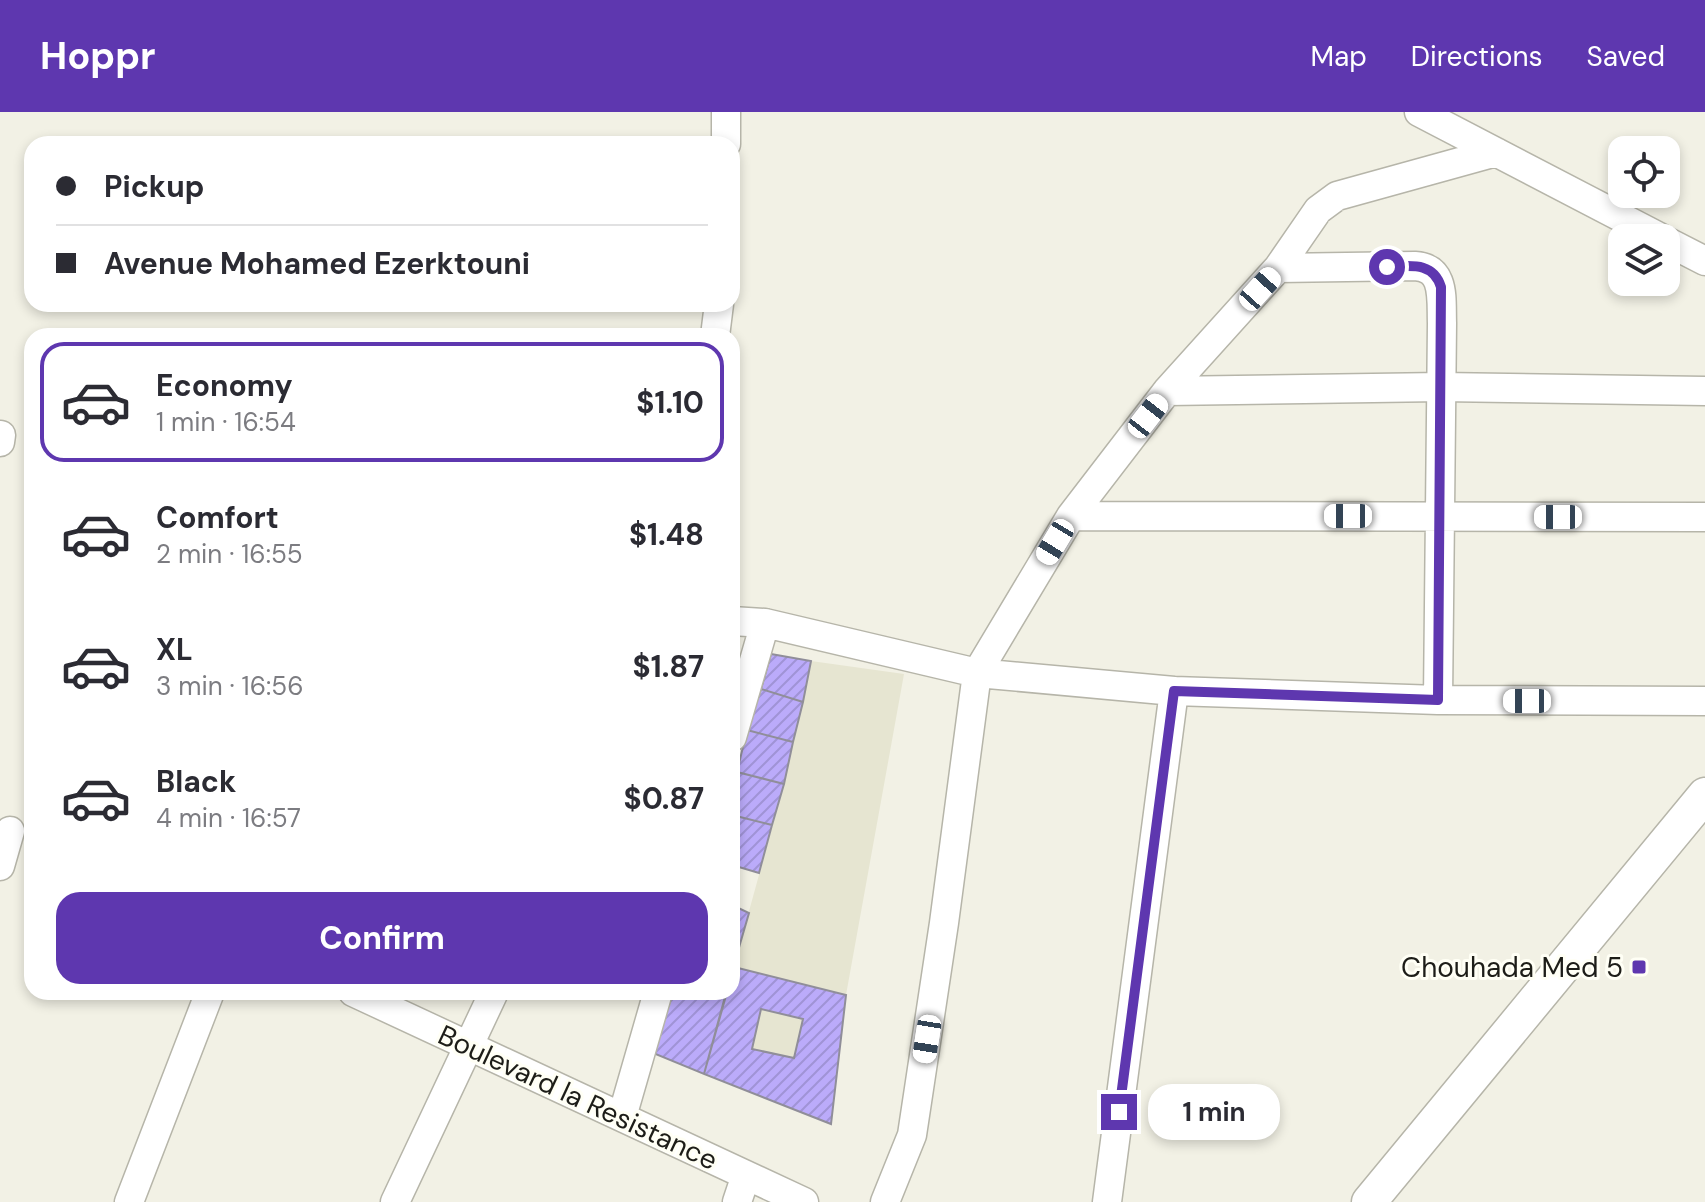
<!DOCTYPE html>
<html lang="en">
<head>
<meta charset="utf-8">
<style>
  body { margin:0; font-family:"DM Sans",sans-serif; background:#f7f7f7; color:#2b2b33; height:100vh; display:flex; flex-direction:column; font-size:30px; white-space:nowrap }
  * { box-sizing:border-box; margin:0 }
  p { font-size:26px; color:#7c7c81 }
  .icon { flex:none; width:44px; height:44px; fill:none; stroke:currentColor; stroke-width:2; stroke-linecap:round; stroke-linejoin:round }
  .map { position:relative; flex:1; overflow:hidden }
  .side { position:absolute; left:24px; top:216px; width:716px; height:672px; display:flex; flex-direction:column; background:#fff; border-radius:24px; box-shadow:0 4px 12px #0003 }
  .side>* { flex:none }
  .top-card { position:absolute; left:24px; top:24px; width:716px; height:176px; border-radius:24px; box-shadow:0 4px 12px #0003; display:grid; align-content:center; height:176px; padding:0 32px; background:#fff }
  .fabs { position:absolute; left:1608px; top:24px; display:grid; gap:16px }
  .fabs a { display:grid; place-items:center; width:72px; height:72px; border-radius:16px; background:#fff; box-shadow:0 4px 12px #0003; font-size:40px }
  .end { position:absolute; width:36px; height:36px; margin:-18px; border:10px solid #5e37af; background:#fff; box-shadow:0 0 0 4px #fff }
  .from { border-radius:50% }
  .bubble { position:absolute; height:56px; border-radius:24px; background:#fff; box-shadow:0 4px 12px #0003; font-size:26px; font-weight:700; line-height:56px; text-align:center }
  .car { position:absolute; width:24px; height:48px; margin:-24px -12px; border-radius:10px; box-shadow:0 0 6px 2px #0007; background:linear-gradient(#fff 24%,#345 0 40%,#fff 0 76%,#345 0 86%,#fff 0) }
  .top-card b { display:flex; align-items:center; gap:28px; height:76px; font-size:30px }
  .top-card b+b { border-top:2px solid #e1e1e2 }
  .top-card i { width:20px; height:20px; background:#2b2b33 }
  ul { padding:14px 0 0; list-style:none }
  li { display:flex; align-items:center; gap:24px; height:120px; margin:0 16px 12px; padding:0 16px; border:4px solid transparent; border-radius:24px }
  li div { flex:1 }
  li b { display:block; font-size:30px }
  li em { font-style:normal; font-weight:700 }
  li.current { border-color:#5e37af }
  li>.icon { width:72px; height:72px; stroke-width:1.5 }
  .cta { display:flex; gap:16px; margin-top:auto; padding:16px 32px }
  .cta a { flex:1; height:92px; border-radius:24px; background:#5e37af; color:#fff; font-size:32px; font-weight:700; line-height:92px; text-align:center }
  header { display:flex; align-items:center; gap:48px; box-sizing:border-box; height:112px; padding:0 40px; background:#5e37af; color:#fff }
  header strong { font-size:38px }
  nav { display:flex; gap:44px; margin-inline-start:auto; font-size:28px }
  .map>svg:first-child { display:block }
  .built { fill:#e6e5d1 }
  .building { fill:url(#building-hatch); stroke:#908e99; stroke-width:2; fill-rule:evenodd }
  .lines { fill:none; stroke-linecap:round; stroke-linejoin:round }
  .minor-casing { stroke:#b6b5a9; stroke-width:31 }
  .tertiary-casing { stroke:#b6b5a9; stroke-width:37 }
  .minor { stroke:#fff; stroke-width:28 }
  .tertiary { stroke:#fff; stroke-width:34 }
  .route { stroke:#5e37af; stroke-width:10 }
  .poi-dot { fill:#5e37af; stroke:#fffff5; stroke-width:3 }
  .labels { text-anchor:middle; stroke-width:6; stroke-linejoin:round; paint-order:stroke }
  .poi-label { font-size:28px; fill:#1d1d18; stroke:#fffff5; text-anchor:end }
  .street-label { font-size:28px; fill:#1d1d18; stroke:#fffff5 }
</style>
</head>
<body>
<header>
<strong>Hoppr</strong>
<nav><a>Map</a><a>Directions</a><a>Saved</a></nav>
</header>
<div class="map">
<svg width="1705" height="1090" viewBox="0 0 1705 1090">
  <defs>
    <pattern id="building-hatch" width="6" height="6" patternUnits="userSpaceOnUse" patternTransform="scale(2)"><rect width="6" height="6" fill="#bbabfa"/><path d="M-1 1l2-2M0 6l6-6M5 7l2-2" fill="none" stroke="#a093d6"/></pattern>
  </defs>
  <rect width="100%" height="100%" fill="#f2f1e5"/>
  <path class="built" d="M811,549L904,562L846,883L831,1012L704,962L727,880H732V861L784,672Z"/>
  <path class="building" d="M771,542L811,549L803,590L761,577Z
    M761,577L803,590L793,630L747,618Z
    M747,618L793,630L784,672L737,660Z
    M737,660L784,672L772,713L732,703V680Z
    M732,703L772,713L759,761L732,753Z
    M732,793L749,801L740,832L732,830Z
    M732,830L740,832L732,861Z
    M734,855L846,883L831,1012L704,962L727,880H732ZM761,897L803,907L794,946L752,937Z
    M673,880L726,881L704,962L653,941Z"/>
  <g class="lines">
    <defs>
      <path id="minor" d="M1419,0L1661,126
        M726,32V0
        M1666,129L1705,149
        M1278,156L1415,154C1446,156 1441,187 1442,211L1438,588
        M715,224L719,192
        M1167,279L1441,275L1705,279
        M0,330L1,323
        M1071,404L1705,405
        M732,509L765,511L977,561L1174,579L1438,588L1705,589
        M732,625L765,511
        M0,754L10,719
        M353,880L804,1090
        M622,1005L658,880
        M129,1090L210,880
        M395,1090L494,880
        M737,1090L746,1063
        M885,1090L912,1023L944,811L977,561L1071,404L1167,279L1278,156L1318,98L1337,84L1496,40
        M1107,1090L1174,579"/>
      <path id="tertiary" d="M1369,1090L1705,683"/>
    </defs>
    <use href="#minor" class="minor-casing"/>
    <use href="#tertiary" class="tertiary-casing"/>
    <use href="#minor" class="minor"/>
    <use href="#tertiary" class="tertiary"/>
  </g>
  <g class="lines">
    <path class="route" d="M1119,1000L1174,579L1438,588L1441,175C1433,149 1410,154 1387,155"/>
  </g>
  <rect class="poi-dot" x="1631" y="847" width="16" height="16" rx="4"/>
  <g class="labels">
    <g class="poi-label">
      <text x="1623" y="865">Chouhada Med 5</text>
    </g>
    <g class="street-label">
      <text transform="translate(578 985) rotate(25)" y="10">Boulevard la Resistance</text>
    </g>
  </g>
</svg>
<div class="fabs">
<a><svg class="icon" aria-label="locate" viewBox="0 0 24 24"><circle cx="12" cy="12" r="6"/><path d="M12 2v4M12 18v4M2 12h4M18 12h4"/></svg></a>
<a><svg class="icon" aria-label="layers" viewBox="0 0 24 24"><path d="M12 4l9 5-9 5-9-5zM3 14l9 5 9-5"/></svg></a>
</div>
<i class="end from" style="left:1387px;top:155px"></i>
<i class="end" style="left:1119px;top:1000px"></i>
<div class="bubble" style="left:1148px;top:972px;width:132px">1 min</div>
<i class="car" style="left:1260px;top:177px;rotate:42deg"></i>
<i class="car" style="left:1148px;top:304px;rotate:38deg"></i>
<i class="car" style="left:1348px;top:404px;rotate:270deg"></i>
<i class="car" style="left:1558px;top:405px;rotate:270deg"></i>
<i class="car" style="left:1055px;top:430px;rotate:211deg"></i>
<i class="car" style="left:1527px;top:589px;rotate:270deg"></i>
<i class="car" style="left:927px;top:927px;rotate:189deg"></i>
<div class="top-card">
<b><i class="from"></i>Pickup</b>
<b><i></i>Avenue Mohamed Ezerktouni</b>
</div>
<section class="side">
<ul>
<li class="current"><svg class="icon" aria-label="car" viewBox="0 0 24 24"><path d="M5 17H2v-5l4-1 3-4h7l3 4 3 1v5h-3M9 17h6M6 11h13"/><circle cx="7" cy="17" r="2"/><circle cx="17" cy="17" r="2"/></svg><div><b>Economy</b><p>1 min · 16:54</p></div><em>$1.10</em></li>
<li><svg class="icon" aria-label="car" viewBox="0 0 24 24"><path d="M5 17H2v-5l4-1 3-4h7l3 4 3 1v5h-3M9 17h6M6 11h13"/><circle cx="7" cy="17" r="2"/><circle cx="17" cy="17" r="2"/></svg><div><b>Comfort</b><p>2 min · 16:55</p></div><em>$1.48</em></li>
<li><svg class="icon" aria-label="car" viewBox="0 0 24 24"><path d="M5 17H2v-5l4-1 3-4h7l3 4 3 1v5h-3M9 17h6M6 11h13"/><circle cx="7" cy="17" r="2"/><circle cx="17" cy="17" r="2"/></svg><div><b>XL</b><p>3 min · 16:56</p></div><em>$1.87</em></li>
<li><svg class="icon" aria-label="car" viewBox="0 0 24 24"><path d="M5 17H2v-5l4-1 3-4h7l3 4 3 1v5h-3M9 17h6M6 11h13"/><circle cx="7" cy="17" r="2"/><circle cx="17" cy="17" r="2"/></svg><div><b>Black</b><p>4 min · 16:57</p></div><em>$0.87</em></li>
</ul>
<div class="cta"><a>Confirm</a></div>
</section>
</div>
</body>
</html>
